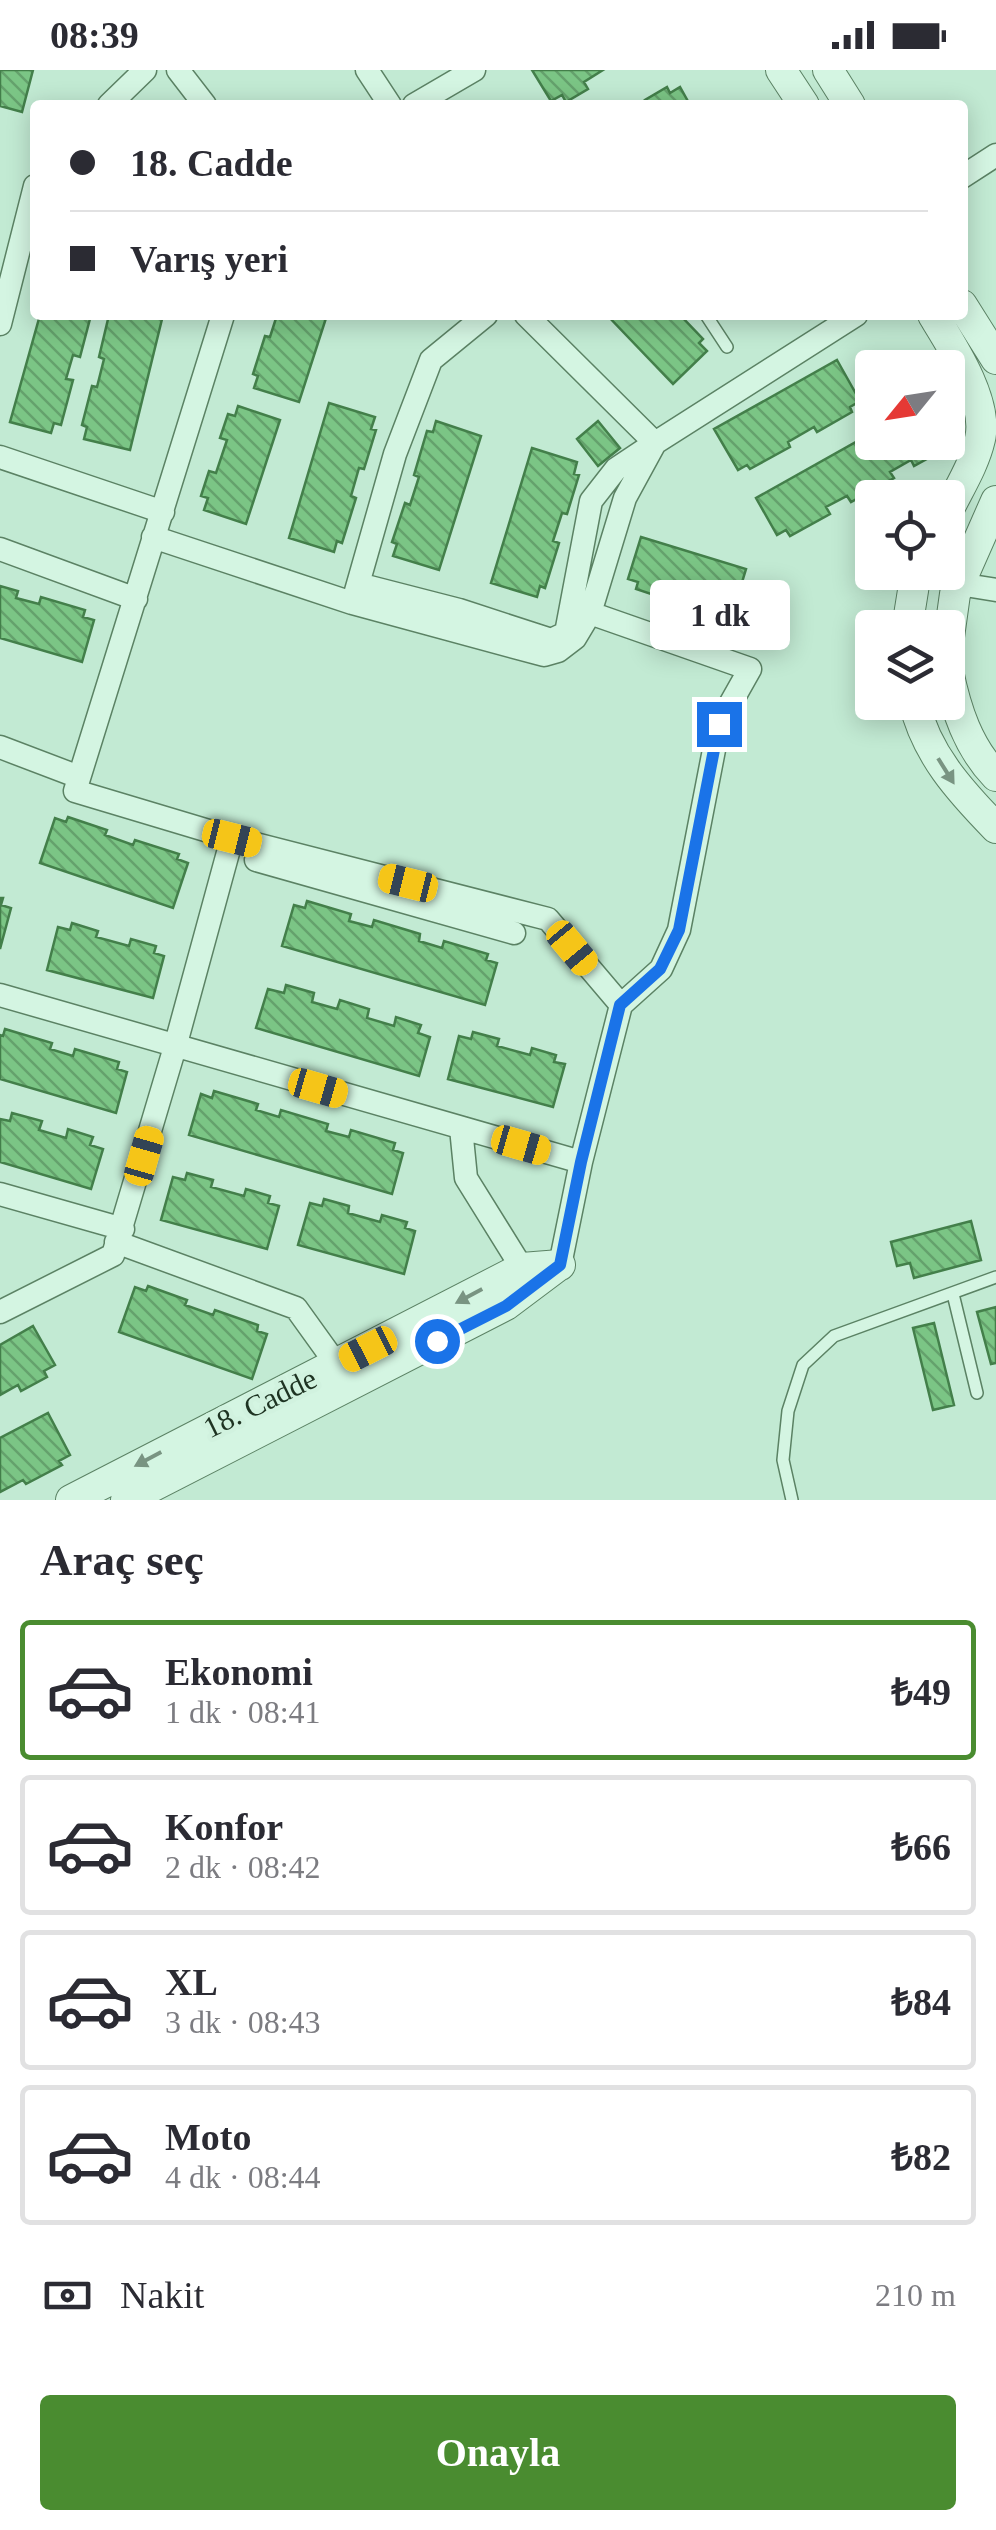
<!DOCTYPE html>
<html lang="tr">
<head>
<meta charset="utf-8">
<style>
  body { margin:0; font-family:Georgia,serif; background:#f7f7f7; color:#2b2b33; height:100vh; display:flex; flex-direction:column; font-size:38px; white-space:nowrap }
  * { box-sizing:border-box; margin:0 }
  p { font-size:32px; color:#7c7c81 }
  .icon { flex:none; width:55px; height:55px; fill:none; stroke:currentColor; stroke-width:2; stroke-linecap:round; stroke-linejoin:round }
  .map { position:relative; height:1430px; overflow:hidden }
  .drawer { display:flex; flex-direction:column; background:#fff; flex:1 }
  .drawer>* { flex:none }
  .hud { position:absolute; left:30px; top:30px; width:938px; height:220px; border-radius:10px; box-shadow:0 5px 25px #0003; display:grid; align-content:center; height:220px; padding:0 40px; background:#fff }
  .needle { width:65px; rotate:240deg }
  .buttons { position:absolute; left:855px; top:280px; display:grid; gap:20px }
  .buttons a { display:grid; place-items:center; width:110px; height:110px; border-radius:10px; background:#fff; box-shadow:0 5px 25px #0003; font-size:50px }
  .end { position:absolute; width:45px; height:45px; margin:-22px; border:12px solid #1a73e8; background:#fff; box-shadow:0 0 0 5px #fff }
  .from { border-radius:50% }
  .bubble { position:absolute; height:70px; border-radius:10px; background:#fff; box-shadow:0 5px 25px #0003; font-size:32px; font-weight:700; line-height:70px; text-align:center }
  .car { position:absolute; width:30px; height:60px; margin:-30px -15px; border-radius:12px; box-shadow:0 0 8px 2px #0007; background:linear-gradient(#f5c518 24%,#345 0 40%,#f5c518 0 76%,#345 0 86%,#f5c518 0) }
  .hud b { display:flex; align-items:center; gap:35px; height:95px; font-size:38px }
  .hud b+b { border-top:2px solid #e1e1e2 }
  .hud i { width:25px; height:25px; background:#2b2b33 }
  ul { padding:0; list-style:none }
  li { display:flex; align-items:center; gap:30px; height:140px; margin:0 20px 15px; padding:0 20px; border:5px solid #e1e1e2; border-radius:10px }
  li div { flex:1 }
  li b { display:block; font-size:38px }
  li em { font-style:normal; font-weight:700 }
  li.current { border-color:#4a8c30 }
  li>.icon { width:90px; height:90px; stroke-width:1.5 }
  h2 { padding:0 40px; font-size:45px; line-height:120px }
  .pay { display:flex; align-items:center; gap:25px; height:110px; padding:0 40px; font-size:38px }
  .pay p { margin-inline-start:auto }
  .button { display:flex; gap:20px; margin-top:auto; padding:20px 40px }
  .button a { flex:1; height:115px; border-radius:10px; background:#4a8c30; color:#fff; font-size:40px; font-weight:700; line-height:115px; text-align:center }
  .status { display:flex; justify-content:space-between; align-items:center; height:70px; padding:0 50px; background:#fff; direction:ltr }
  .status svg { height:28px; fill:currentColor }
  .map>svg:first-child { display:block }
  .building { fill:url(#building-back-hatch); stroke:#437f4a; stroke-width:2.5 }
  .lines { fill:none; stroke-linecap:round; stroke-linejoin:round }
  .service-casing { stroke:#5b8264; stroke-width:14 }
  .minor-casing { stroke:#5b8264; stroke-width:25 }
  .tertiary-casing { stroke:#5b8264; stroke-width:32 }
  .service { stroke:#d4f5e2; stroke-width:11 }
  .minor { stroke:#d4f5e2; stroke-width:22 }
  .tertiary { stroke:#d4f5e2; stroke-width:30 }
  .oneway { fill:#799482 }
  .route { stroke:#1a73e8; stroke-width:12 }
  .labels { text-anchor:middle; stroke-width:9; stroke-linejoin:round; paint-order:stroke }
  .street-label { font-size:30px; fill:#1e3322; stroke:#d1f2df }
</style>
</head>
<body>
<div class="status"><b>08:39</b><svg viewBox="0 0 49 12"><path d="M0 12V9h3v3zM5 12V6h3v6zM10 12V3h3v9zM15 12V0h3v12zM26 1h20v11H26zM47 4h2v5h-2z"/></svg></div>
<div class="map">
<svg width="996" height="1430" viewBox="0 0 996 1430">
  <defs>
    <pattern id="building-back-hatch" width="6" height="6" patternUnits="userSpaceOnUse" patternTransform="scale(2.5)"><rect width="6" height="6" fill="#7bc585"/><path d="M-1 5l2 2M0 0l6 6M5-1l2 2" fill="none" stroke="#64a16c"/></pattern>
  </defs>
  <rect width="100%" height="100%" fill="#c2ead3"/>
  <path class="building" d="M0,0H33L22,42L0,36Z
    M532,0H603L584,12L588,19L566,32L562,25L551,31Z
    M667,17L670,23L680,17L690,35H648L645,30Z
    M40,245H91L80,287L73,285L66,309L73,310L61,355L54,353L51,363L10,352Z
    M109,245H163L130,380L84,369L87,357L82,355L92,316L97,317L104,289L99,287Z
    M277,245H327L299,332L254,318L258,306L253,304L265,266L270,267Z
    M607,245H680L703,269L699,273L707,281L673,314Z
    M837,290L860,331L850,337L852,342L817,362L814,357L788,372L790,377L750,399L747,395L738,400L714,359Z
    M329,333L375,347L371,359L376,360L364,399L359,398L351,426L356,428L342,473L337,471L334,482L289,468Z
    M238,336L280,350L246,454L204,440L208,428L201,426L209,401L216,403L227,370L220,368L228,344L235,346Z
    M948,339L960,362L951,368L954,374L914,396L911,390L890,402L894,408L851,432L847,426L826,437L830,444L790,466L786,460L777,465L756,428L872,363V372H948Z
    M436,351L481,366L439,500L393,486L397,474L392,472L405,433L410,435L419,407L414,405L427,361L433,362Z
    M598,351L620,378L598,396L577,369Z
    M532,378L577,392L574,404L579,405L567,444L562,443L553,471L559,473L545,518L540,516L537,527L491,513Z
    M641,467L746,499L733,542L721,538L719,545L693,537L695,530L663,520L660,527L636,519L638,512L628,509Z
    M0,516L18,521L16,528L39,534L41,527L85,540L83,547L94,550L82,592L0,568Z
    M68,747L107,760L105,765L133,775L135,770L179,784L177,789L188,793L173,838L40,793L55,748L66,752Z
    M0,828H3L1,835L11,838L0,879Z
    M307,831L351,844L349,851L372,857L374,850L420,864L419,871L442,878L444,871L488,884L486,890L497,893L485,935L282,876L294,835L305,838Z
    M72,853L98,861L96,867L129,876L131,869L156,876L154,883L164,886L153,928L47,900L58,857L70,860Z
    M286,915L314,923L312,932L337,939L340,930L369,939L367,948L394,956L396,947L421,955L418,963L430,967L419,1006L256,958L268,919L284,923Z
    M5,959L52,973L50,979L73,986L75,979L119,992L117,999L127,1002L116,1043L0,1009V965L3,966Z
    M473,962L499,969L497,976L530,985L532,978L556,985L554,992L565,994L553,1037L448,1009L459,966L471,969Z
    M214,1021L258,1034L256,1040L279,1047L281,1040L328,1054L326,1061L349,1067L351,1060L395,1073L393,1080L403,1083L392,1124L189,1065L201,1024L212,1028Z
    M12,1043L42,1051L39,1060L66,1068L68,1059L93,1067L90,1075L103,1079L91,1119L0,1092V1049L10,1051Z
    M187,1103L213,1110L211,1117L244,1126L246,1119L270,1126L268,1133L279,1136L267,1179L161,1150L173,1107L185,1110Z
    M324,1129L349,1136L348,1143L380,1152L382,1145L407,1152L405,1158L415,1161L404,1204L298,1175L310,1133L322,1136Z
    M971,1151L981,1190L914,1208L910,1193L897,1196L891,1172Z
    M148,1216L187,1230L185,1235L213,1245L215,1240L258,1255L257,1261L267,1264L252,1309L119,1262L135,1217L146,1221Z
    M996,1237V1293L991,1294L977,1242Z
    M934,1253L954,1335L933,1340L913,1258Z
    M33,1256L55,1295L44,1301L47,1307L21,1321L18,1315L0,1325V1275Z
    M48,1343L70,1385L59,1391L62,1395L26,1414L23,1410L0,1422V1368Z"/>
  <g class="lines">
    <defs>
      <path id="service" d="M706,245L727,277
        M953,1224L977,1323
        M792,1430L783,1390L788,1341L803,1295L834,1266L996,1207"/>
      <path id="minor" d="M178,0L205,35
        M367,0L390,35
        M109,35L145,0
        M414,35L474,0
        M962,107L996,85
        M0,254L35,116
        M0,387L163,442
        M153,467L352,533L544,585L558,581L575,568L590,543L625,428L655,373L856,245
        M0,479L136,529
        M358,514L459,540L551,570L566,563L591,431L616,399L655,373L526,245
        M959,514L996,520
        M354,528L395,384L431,290L486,245
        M590,543L750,599L719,654L679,860L661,899L621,935
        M0,677L79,707
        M232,768L548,849L621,935
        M256,790L514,863
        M0,925L581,1092
        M461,1058L466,1108L522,1198
        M0,1124L123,1159
        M116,1172L296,1238L337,1295
        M560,1195L581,1092L621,935
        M0,1242L113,1185L175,977L232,768L75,721L223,245"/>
      <path id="tertiary" d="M781,0L804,35
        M828,0L850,35
        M962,235L996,289
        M933,245C952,276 989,332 980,369C974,395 959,418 948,441
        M907,558L916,502
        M948,574L955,524L996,431
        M948,601C956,640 968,677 996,706
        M914,632C926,684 960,721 996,758
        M71,1430L522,1198L560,1195
        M126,1430L506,1235L558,1196"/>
    </defs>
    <use href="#service" class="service-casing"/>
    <use href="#minor" class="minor-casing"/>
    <use href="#tertiary" class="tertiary-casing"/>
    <use href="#service" class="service"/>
    <use href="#minor" class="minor"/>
    <use href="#tertiary" class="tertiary"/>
  </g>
  <defs><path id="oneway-solid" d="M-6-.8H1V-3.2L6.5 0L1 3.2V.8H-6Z" transform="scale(2.5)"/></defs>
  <g class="oneway">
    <use href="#oneway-solid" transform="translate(946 701) rotate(58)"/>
    <use href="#oneway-solid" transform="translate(469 1226) rotate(152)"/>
    <use href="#oneway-solid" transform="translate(148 1389) rotate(152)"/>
  </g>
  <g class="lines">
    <path class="route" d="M437,1271L506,1236L560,1195L581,1092L620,935L660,899L679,860L719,654"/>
  </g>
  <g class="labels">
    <g class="street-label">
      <text transform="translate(260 1333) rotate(-26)" y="10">18. Cadde</text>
    </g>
  </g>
</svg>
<div class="buttons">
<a><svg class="needle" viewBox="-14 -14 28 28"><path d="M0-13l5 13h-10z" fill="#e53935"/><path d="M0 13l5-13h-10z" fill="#7c7c81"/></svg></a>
<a><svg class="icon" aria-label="locate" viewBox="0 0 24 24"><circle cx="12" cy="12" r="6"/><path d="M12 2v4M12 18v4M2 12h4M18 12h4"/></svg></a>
<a><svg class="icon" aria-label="layers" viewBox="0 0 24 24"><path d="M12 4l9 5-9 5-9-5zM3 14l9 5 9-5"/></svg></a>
</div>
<i class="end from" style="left:437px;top:1271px"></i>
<i class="end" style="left:719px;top:654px"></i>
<div class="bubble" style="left:650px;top:510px;width:140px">1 dk</div>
<i class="car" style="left:232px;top:768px;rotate:104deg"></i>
<i class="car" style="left:408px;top:813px;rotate:284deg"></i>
<i class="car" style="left:572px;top:878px;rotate:140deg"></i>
<i class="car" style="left:318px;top:1018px;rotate:106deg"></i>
<i class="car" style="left:521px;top:1075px;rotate:106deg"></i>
<i class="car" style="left:144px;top:1086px;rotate:16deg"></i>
<i class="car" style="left:368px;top:1279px;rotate:243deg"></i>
<div class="hud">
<b><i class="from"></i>18. Cadde</b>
<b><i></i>Varış yeri</b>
</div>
</div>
<section class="drawer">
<h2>Araç seç</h2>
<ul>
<li class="current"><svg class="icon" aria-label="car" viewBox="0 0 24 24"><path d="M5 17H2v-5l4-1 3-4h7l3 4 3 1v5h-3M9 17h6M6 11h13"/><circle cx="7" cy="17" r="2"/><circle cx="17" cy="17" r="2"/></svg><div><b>Ekonomi</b><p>1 dk · 08:41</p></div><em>₺49</em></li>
<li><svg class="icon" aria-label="car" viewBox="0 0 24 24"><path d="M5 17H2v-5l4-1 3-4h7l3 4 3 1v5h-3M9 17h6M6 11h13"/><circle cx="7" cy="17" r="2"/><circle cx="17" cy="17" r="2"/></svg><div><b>Konfor</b><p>2 dk · 08:42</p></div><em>₺66</em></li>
<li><svg class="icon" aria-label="car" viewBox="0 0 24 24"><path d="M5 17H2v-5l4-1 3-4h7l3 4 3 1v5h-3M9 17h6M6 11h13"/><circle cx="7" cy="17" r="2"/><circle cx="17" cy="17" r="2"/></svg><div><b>XL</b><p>3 dk · 08:43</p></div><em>₺84</em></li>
<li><svg class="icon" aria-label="car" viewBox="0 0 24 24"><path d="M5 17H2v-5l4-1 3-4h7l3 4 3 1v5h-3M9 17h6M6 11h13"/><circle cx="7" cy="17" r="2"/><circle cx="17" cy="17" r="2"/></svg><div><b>Moto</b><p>4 dk · 08:44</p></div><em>₺82</em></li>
</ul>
<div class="pay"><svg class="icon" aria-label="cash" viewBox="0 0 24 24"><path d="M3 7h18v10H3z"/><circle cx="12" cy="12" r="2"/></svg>Nakit<p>210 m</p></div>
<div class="button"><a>Onayla</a></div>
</section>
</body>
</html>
